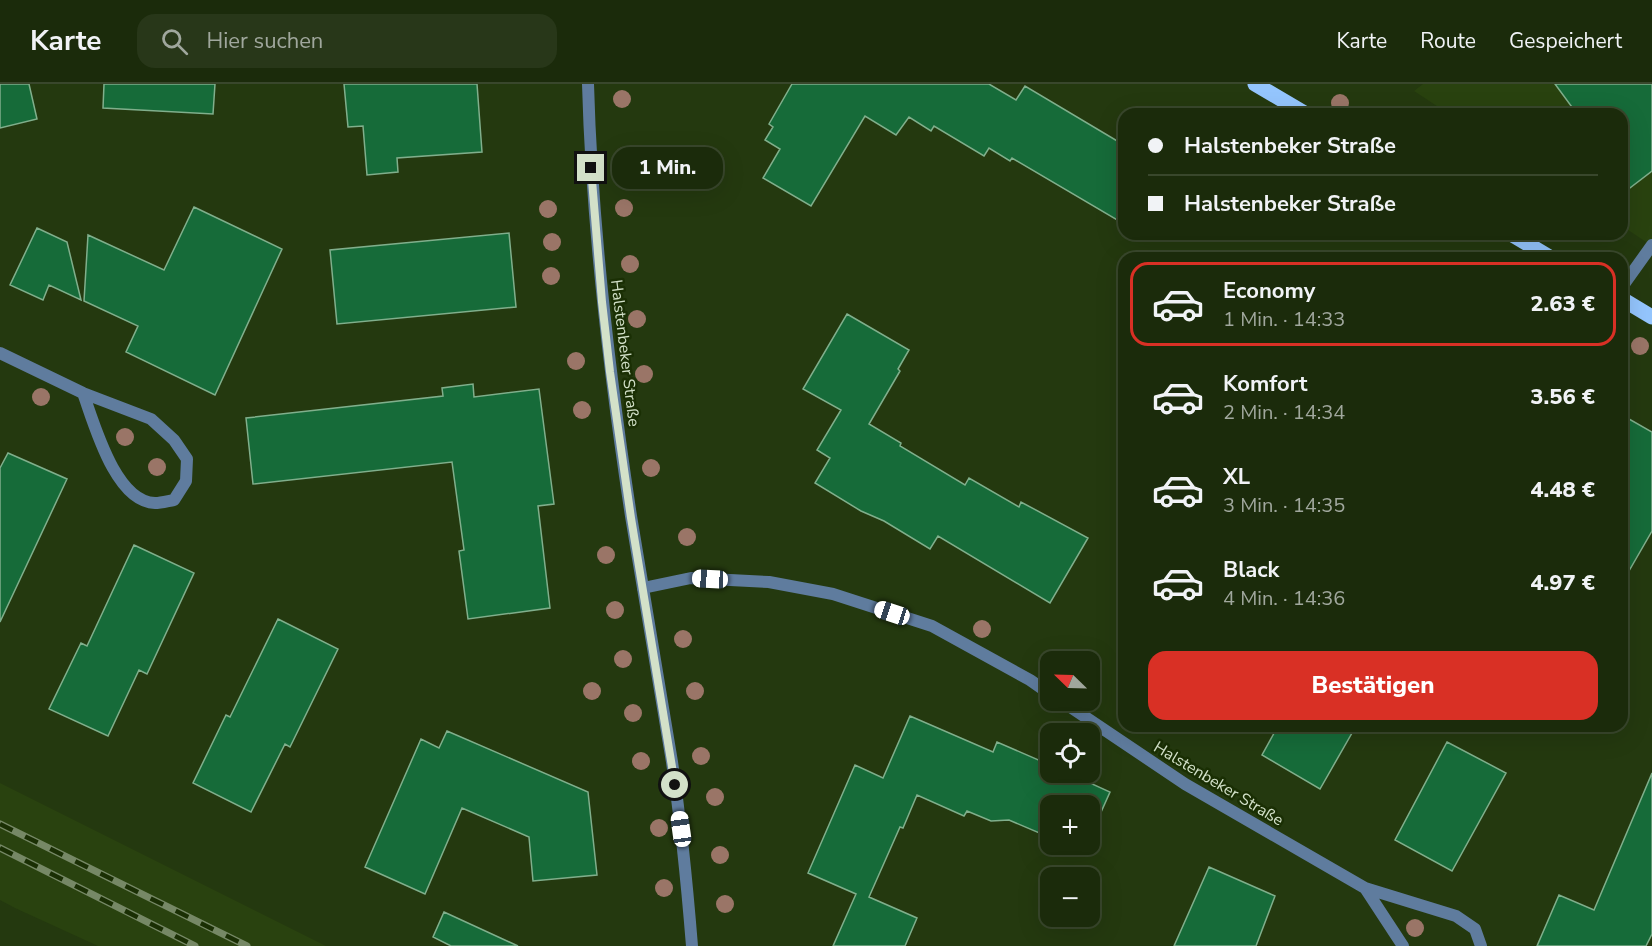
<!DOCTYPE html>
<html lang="de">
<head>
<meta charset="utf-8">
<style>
  body { margin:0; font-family:"Nunito Sans",sans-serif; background:#283719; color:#f1f3f6; height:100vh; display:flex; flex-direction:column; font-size:22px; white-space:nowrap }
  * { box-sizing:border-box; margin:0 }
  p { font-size:20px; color:#a0a79d }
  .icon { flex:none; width:33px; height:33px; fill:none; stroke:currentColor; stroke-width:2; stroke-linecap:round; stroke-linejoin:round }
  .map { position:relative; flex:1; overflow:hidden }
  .drawer { position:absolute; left:1118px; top:168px; width:510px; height:480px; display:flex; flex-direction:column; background:#1b2b0b; border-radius:18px; box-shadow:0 6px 24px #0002,0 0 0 2px #39472c }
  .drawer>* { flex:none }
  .hud { position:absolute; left:1118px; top:24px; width:510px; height:132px; border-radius:18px; box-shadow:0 6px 24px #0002,0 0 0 2px #39472c; display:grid; align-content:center; height:132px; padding:0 30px; background:#1b2b0b }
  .needle { width:39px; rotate:293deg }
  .fabs { position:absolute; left:1040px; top:567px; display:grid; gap:12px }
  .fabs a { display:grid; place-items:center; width:60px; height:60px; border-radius:12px; background:#1b2b0b; box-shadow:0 6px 24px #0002,0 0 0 2px #39472c; font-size:30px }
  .end { position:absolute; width:27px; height:27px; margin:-14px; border:8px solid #d3e1c9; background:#111; box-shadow:0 0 0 3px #111 }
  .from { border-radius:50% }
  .bubble { position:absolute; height:42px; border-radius:18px; background:#1b2b0b; box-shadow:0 6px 24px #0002,0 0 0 2px #39472c; font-size:20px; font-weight:800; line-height:42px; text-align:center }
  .car { position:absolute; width:18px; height:36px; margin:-18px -9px; border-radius:8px; box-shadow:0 0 4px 2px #0007; background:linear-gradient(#fff 24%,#345 0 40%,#fff 0 76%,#345 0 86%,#fff 0) }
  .hud b { display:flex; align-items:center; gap:21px; height:57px; font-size:22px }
  .hud b+b { border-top:2px solid #39472c }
  .hud i { width:15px; height:15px; background:#f1f3f6 }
  ul { padding:10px 0 0; list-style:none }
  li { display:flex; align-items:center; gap:18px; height:84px; margin:0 12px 9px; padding:0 18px; border:3px solid transparent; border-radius:18px }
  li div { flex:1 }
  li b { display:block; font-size:22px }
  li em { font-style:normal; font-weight:800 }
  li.on { border-color:#d93025 }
  li>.icon { width:54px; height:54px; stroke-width:1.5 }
  .primary-button { display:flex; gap:12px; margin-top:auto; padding:12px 30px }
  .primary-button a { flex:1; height:69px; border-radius:18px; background:#d93025; color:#fff; font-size:24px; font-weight:800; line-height:69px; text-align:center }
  header { display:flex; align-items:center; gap:36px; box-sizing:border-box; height:84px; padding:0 30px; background:#1b2b0b; border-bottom:2px solid #39472c }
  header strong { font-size:28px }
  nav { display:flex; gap:33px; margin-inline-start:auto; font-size:21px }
  .search { width:420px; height:54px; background:#283719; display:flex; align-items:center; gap:15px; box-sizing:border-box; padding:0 21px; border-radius:18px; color:#a0a79d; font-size:22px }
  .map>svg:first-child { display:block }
  .built { fill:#29420f }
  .building { fill:#166b39; stroke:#80af8c; stroke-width:1.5 }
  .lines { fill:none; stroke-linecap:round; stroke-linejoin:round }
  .service { stroke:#5f7c9e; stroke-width:12 }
  .minor { stroke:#5f7c9e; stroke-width:12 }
  .tertiary { stroke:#5f7c9e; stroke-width:12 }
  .primary { stroke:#94c5fd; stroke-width:15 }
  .rail-casing { stroke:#768866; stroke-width:7 }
  .rail { stroke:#1a2f04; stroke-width:4.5; stroke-dasharray:14; stroke-linecap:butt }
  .tree { fill:#9a7567 }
  .route { stroke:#d3e1c9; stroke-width:8 }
  .labels { text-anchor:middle; stroke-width:5; stroke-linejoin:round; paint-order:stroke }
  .street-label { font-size:16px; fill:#d3e1c9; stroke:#1a2f04 }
</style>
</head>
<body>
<header>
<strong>Karte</strong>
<div class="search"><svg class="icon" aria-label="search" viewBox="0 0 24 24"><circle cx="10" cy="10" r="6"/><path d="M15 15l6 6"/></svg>Hier suchen</div>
<nav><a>Karte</a><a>Route</a><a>Gespeichert</a></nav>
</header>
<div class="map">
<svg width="1652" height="862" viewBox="0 0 1652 862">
  <rect width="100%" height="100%" fill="#24390f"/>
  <path class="built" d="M1423,0H1652V162L1622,142V30H1449L1414,7Z
    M0,699L326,862H98L15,824L0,816Z"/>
  <path class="building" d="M0,0H29L37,35L0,44Z
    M104,0H215L213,30L103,24Z
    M344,0H477L482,68L397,74L398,88L367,91L363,42L348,43Z
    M792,0H989L1016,16L1025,2L1124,61V140L1012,74L1010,77L989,64L984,72L934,42L931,47L909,33L896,51L865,32L811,122L763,94L780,65L765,56L773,43L769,40Z
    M1555,0H1652V87L1622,110V30H1577Z
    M194,123L282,165L215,311L126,268L138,242L84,217L88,151L164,186Z
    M37,144L67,158L81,216L49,201L43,216L10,201Z
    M509,149L516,223L337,240L330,166Z
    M847,230L909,266L898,285L900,287L869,340L901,359L900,362L965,401L969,394L1019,423L1021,418L1088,454L1050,519L938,452L930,465L884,437L861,427L815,399L830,374L817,366L841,326L803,305Z
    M473,300L474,313L539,305L554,420L538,422L550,524L468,535L459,467L464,466L452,378L253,400L246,334L443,312L442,304Z
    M1622,331L1652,348V447L1622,499Z
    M8,369L67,395L0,538V384Z
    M134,461L194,489L147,590L139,586L108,652L49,625L81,559L87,562Z
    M278,535L338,565L290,663L285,660L251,728L193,699L226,631L230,633Z
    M910,632L993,668L997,658L1050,681V688H1066L1110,708L1089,755V722H1050V757L1049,753L1009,736L991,737L967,727L964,732L917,711L903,744L900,743L869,813L917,834L905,862H833L856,810L808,789L855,681L883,694Z
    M1278,642H1356L1320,705L1262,671Z
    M447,647L588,708L597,791L533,797L529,753L462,724L425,810L365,783L421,655L439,664Z
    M1447,658L1506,689L1452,787L1395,756Z
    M1652,689V850L1646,862H1537L1559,811L1594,826Z
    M1053,760H1087L1082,772H1070L1057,767Z
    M1209,783L1275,812L1256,862H1174Z
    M444,828L518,862H451L433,853Z"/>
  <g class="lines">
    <path class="service" d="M1622,203L1652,161"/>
    <path class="minor" d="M0,269L83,309L151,335L174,356L187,375L186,397L174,416C168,417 161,419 155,419C115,418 94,339 83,309
      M643,504L691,494L769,498L833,510L932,542L1030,596L1050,610
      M1060,616L1185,700L1365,804L1456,832L1475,845L1481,862
      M1365,804L1403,862"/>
    <path class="tertiary" d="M588,0C592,145 609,288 631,432C644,514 659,596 672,678C681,739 687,800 692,862"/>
    <path class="primary" d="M1255,0L1306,30
      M1511,150L1551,174
      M1622,215L1652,233"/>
    <defs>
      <path id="rail" d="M0,740L247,862
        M0,764L195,862"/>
    </defs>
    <use href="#rail" class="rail-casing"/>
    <use href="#rail" class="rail"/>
  </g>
  <g class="tree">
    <circle cx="622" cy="15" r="9"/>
    <circle cx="1340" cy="19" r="9"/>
    <circle cx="624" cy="72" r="9"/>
    <circle cx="624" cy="124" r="9"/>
    <circle cx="548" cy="125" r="9"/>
    <circle cx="552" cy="158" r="9"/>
    <circle cx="630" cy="180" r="9"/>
    <circle cx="551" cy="192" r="9"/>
    <circle cx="637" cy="235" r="9"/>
    <circle cx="1640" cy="262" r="9"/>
    <circle cx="576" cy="277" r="9"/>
    <circle cx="644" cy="290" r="9"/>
    <circle cx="41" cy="313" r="9"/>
    <circle cx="582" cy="326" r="9"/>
    <circle cx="125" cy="353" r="9"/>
    <circle cx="157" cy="383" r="9"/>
    <circle cx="651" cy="384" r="9"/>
    <circle cx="687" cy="453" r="9"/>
    <circle cx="606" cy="471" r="9"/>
    <circle cx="615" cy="526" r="9"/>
    <circle cx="982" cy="545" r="9"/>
    <circle cx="683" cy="555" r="9"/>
    <circle cx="623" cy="575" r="9"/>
    <circle cx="592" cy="607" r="9"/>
    <circle cx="695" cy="607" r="9"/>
    <circle cx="633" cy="629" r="9"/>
    <circle cx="701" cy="672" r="9"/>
    <circle cx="641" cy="677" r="9"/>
    <circle cx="715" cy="713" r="9"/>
    <circle cx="659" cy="744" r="9"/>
    <circle cx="720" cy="771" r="9"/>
    <circle cx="664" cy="804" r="9"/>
    <circle cx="725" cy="820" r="9"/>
    <circle cx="1415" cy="844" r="9"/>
  </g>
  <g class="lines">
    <path class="route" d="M591,84L602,218L610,288L631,434L675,701"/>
  </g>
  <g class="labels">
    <g class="street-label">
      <text transform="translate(626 269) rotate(83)" y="6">Halstenbeker Straße</text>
      <text transform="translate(1219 699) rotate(31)" y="6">Halstenbeker Straße</text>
    </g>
  </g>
</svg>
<div class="fabs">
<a><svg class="needle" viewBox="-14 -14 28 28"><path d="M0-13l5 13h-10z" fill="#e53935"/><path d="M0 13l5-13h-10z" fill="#a0a79d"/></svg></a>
<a><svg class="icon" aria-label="locate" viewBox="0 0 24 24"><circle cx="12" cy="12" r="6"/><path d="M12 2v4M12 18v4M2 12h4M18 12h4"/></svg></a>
<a>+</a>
<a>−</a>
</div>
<i class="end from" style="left:675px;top:701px"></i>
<i class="end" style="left:591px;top:84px"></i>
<div class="bubble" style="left:612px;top:63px;width:111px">1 Min.</div>
<i class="car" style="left:710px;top:495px;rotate:273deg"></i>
<i class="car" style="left:892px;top:529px;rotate:288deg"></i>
<i class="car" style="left:681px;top:745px;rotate:352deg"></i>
<div class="hud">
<b><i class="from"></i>Halstenbeker Straße</b>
<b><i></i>Halstenbeker Straße</b>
</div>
<section class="drawer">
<ul>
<li class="on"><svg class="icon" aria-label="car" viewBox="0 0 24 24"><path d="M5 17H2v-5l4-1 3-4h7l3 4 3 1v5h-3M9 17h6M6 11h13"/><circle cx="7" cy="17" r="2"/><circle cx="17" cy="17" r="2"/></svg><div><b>Economy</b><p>1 Min. · 14:33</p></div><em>2.63 €</em></li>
<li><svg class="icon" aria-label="car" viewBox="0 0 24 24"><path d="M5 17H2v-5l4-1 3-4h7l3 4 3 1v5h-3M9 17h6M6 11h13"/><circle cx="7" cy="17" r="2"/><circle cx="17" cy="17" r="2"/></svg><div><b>Komfort</b><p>2 Min. · 14:34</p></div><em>3.56 €</em></li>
<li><svg class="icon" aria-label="car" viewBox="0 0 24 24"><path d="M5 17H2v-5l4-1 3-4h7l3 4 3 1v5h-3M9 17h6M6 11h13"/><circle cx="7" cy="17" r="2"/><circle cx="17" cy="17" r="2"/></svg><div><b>XL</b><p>3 Min. · 14:35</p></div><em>4.48 €</em></li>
<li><svg class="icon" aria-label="car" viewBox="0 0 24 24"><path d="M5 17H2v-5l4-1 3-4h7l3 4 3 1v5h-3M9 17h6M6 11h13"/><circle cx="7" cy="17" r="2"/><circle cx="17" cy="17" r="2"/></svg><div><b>Black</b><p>4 Min. · 14:36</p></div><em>4.97 €</em></li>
</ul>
<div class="primary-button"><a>Bestätigen</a></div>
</section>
</div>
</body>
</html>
